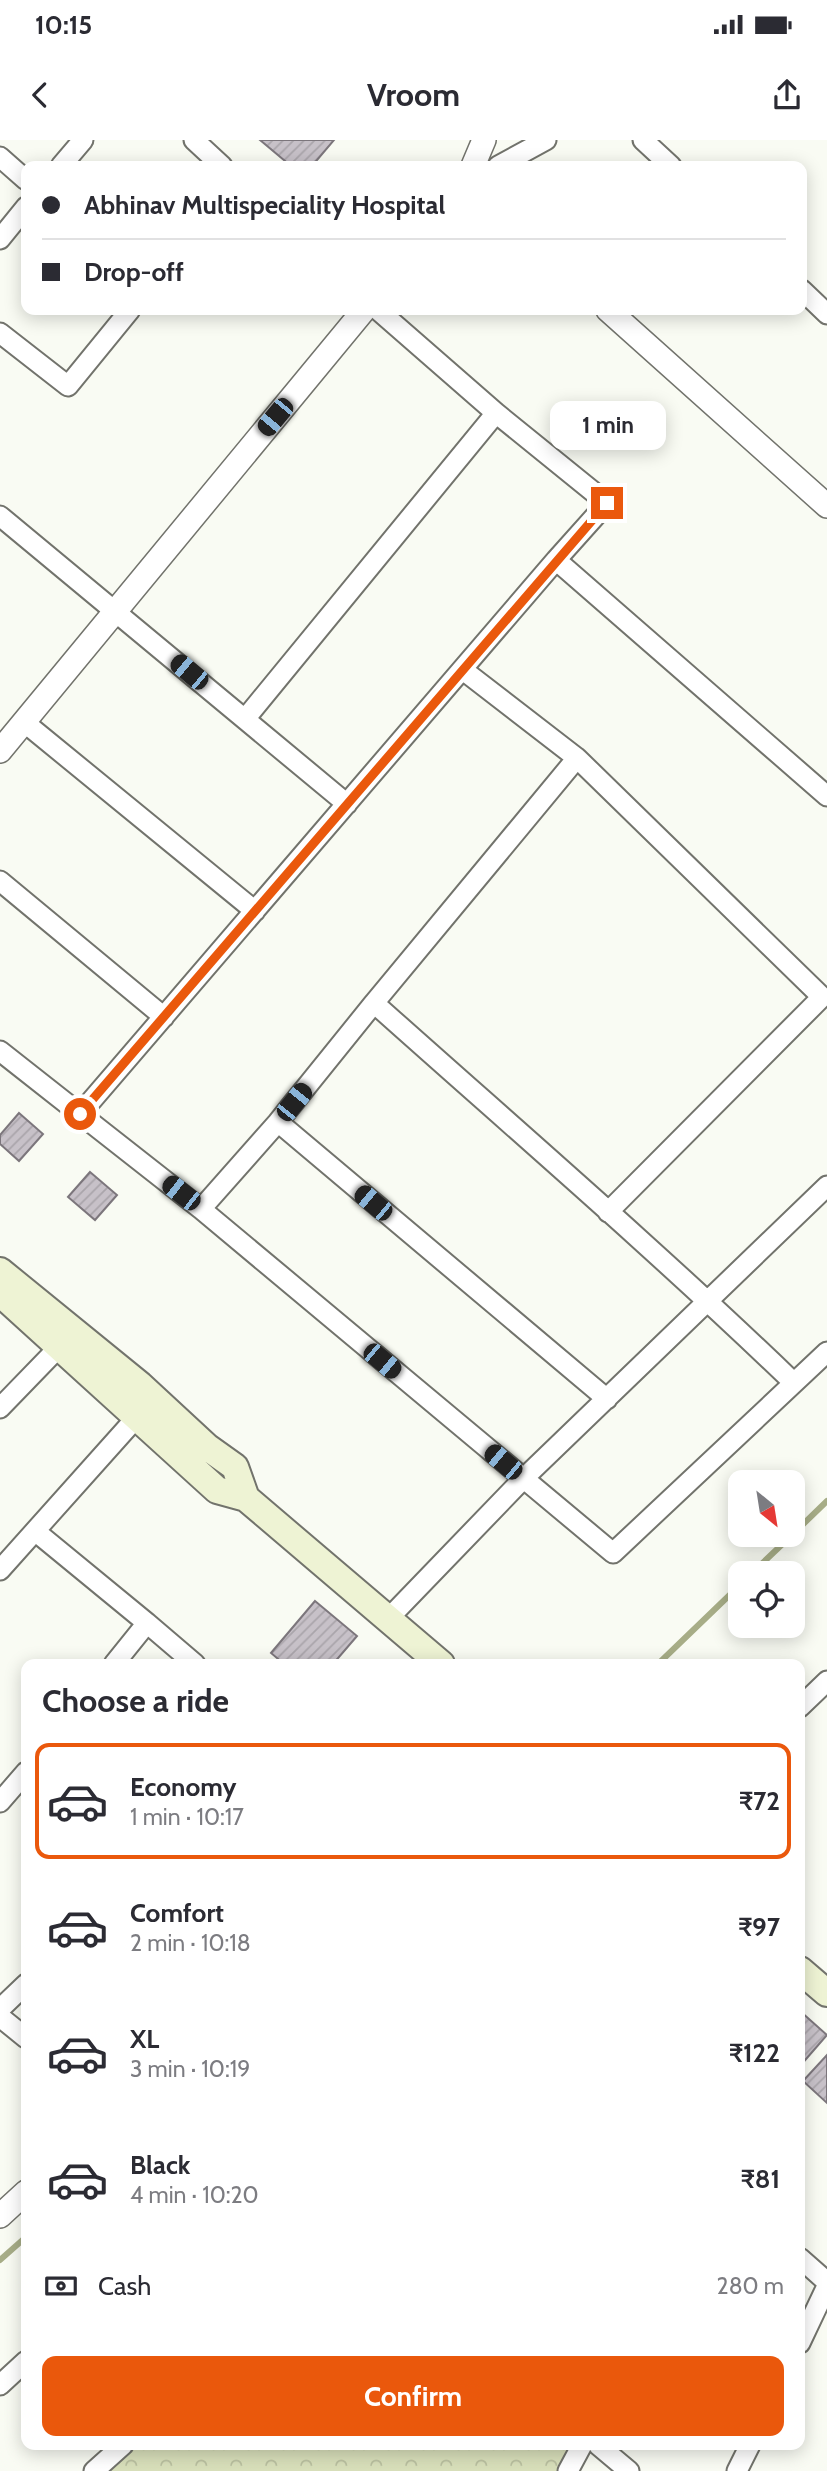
<!DOCTYPE html>
<html lang="en">
<head>
<meta charset="utf-8">
<style>
  body { margin:0; font-family:Cabin,sans-serif; background:#f2f2f3; color:#2b2b33; height:100vh; display:flex; flex-direction:column; font-size:26px; white-space:nowrap }
  * { box-sizing:border-box; margin:0 }
  p { font-size:23px; color:#7c7c81 }
  .icon { flex:none; width:38px; height:38px; fill:none; stroke:currentColor; stroke-width:2; stroke-linecap:round; stroke-linejoin:round }
  .map { position:relative; flex:1; overflow:hidden }
  .panel { position:absolute; left:21px; top:1519px; width:784px; height:791px; display:flex; flex-direction:column; background:#fff; border-radius:14px; box-shadow:0 4px 18px #0003 }
  .panel>* { flex:none }
  .top-card { position:absolute; left:21px; top:21px; width:786px; height:154px; border-radius:14px; box-shadow:0 4px 18px #0003; display:grid; align-content:center; height:154px; padding:0 21px; background:#fff }
  .needle { width:46px; rotate:150deg }
  .fabs { position:absolute; left:728px; top:1330px; display:grid; gap:14px }
  .fabs a { display:grid; place-items:center; width:77px; height:77px; border-radius:14px; background:#fff; box-shadow:0 4px 18px #0003; font-size:35px }
  .end { position:absolute; width:32px; height:32px; margin:-16px; border:9px solid #ea580c; background:#fff; box-shadow:0 0 0 4px #fff }
  .from { border-radius:50% }
  .bubble { position:absolute; height:49px; border-radius:14px; background:#fff; box-shadow:0 4px 18px #0003; font-size:23px; font-weight:800; line-height:49px; text-align:center }
  .car { position:absolute; width:21px; height:42px; margin:-21px -10px; border-radius:9px; box-shadow:0 0 5px 2px #0007; background:linear-gradient(#222 24%,#8ab4d8 0 40%,#222 0 76%,#8ab4d8 0 86%,#222 0) }
  .top-card b { display:flex; align-items:center; gap:24px; height:66px; font-size:26px }
  .top-card b+b { border-top:2px solid #e1e1e2 }
  .top-card i { width:18px; height:18px; background:#2b2b33 }
  ul { padding:0; list-style:none }
  li { display:flex; align-items:center; gap:21px; height:116px; margin:0 14px 10px; padding:0 7px; border:4px solid transparent; border-radius:14px }
  li div { flex:1 }
  li b { display:block; font-size:26px }
  li em { font-style:normal; font-weight:800 }
  li.on { border-color:#ea580c }
  li>.icon { width:63px; height:63px; stroke-width:1.5 }
  h2 { padding:0 21px; font-size:32px; line-height:84px }
  .pay { display:flex; align-items:center; gap:18px; height:77px; padding:0 21px; font-size:26px }
  .pay p { margin-inline-start:auto }
  .action { display:flex; gap:14px; margin-top:auto; padding:14px 21px }
  .action a { flex:1; height:80px; border-radius:14px; background:#ea580c; color:#fff; font-size:28px; font-weight:800; line-height:80px; text-align:center }
  .status { display:flex; justify-content:space-between; align-items:center; height:49px; padding:0 35px; background:#fff; direction:ltr }
  .status svg { height:19px; fill:currentColor }
  header { display:flex; justify-content:space-between; align-items:center; height:91px; padding:0 21px; background:#fff; font-size:32px; font-weight:800 }
  .map>svg:first-child { display:block }
  .park { fill:url(#park-crowns) }
  .lines { fill:none; stroke-linecap:round; stroke-linejoin:round }
  .stream { stroke:#a7ad87; stroke-width:6 }
  .building { fill:url(#building-hatch); stroke:#7c767c; stroke-width:2 }
  .minor-casing { stroke:#72736c; stroke-width:23 }
  .tertiary-casing { stroke:#72736c; stroke-width:26 }
  .secondary-casing { stroke:#72736c; stroke-width:30 }
  .minor { stroke:#fff; stroke-width:19 }
  .tertiary { stroke:#fff; stroke-width:23 }
  .secondary { stroke:#eef3d4; stroke-width:26 }
  .route { stroke:#ea580c; stroke-width:9 }
</style>
</head>
<body>
<div class="status"><b>10:15</b><svg viewBox="0 0 49 12"><path d="M0 12V9h3v3zM5 12V6h3v6zM10 12V3h3v9zM15 12V0h3v12zM26 1h20v11H26zM47 4h2v5h-2z"/></svg></div>
<header><svg class="icon" aria-label="back" viewBox="0 0 24 24"><path d="M15 5l-7 7 7 7"/></svg>Vroom<svg class="icon" aria-label="share" viewBox="0 0 24 24"><path d="M12 15V3M7 8l5-5 5 5M5 13v7h14v-7"/></svg></header>
<div class="map">
<svg width="827" height="2331" viewBox="0 0 827 2331">
  <defs>
    <pattern id="park-crowns" width="20" height="18" patternUnits="userSpaceOnUse" patternTransform="scale(1.75)"><rect width="20" height="18" fill="#d8dfba"/><path d="M2 6a3 3 0 1 1 6 0M12 15a3 3 0 1 1 6 0" fill="none" stroke="#b9bf9f"/></pattern>
    <pattern id="building-hatch" width="6" height="6" patternUnits="userSpaceOnUse" patternTransform="scale(1.75)"><rect width="6" height="6" fill="#c7c1c8"/><path d="M-1 1l2-2M0 6l6-6M5 7l2-2" fill="none" stroke="#aaa5ab"/></pattern>
  </defs>
  <rect width="100%" height="100%" fill="#f9fbf3"/>
  <path class="park" d="M132,2305H573L559,2331H101Z"/>
  <g class="lines">
    <path class="stream" d="M793,1394L827,1361
      M752,1433L792,1395
      M658,1524L740,1445
      M0,2120L26,2097"/>
  </g>
  <path class="building" d="M260,0H334L312,26H291Z
    M19,973L43,994L19,1021L0,1004V995Z
    M90,1032L117,1055L95,1080L68,1057Z
    M315,1461L357,1496L333,1524H284L271,1513Z
    M800,1871L827,1895L800,1926Z
    M827,1915V1963L803,1941Z"/>
  <g class="lines">
    <defs>
      <path id="minor" d="M194,0L222,26
        M643,0L671,26
        M0,17L26,40
        M61,26L83,0
        M498,26L546,0
        M0,99L26,67
        M802,150L827,174
        M378,170L496,273
        M0,193L68,246L130,170
        M0,376L347,664
        M463,530L577,618
        M245,579L496,273L607,363L556,420
        M24,582L255,771
        M827,656L556,420L80,974L201,1069L613,1413L827,1212
        M0,741L164,877
        M374,863L278,982L607,1259
        M0,911L80,974
        M201,1069L278,982
        M608,1072L822,857L577,618L374,863C515,989 658,1112 794,1243
        M0,1268L60,1206
        M35,1391L147,1483
        M0,1430L144,1269
        M388,1479L523,1339L827,1046
        M114,1524L147,1483L195,1524
        M800,1567L827,1541
        M0,1662L26,1632
        M0,1869L26,1844
        M0,1877L26,1898
        M800,2118L827,2142
        M800,2203L827,2146
        M0,2245L26,2221
        M598,2305L629,2331
        M94,2331L123,2305
        M568,2331L582,2305
        M737,2331L750,2305"/>
      <path id="tertiary" d="M473,26L484,0
        M608,170L827,366
        M0,611L364,170
        M0,2076L26,2052"/>
      <path id="secondary" d="M0,1131L140,1245L207,1307L235,1327L246,1358
        M0,1153L217,1350L246,1358L441,1524
        M800,1830L827,1853"/>
    </defs>
    <use href="#minor" class="minor-casing"/>
    <use href="#tertiary" class="tertiary-casing"/>
    <use href="#secondary" class="secondary-casing"/>
    <use href="#minor" class="minor"/>
    <use href="#tertiary" class="tertiary"/>
    <use href="#secondary" class="secondary"/>
  </g>
  <g class="lines">
    <path class="route" d="M80,974L607,363"/>
  </g>
</svg>
<div class="fabs">
<a><svg class="needle" viewBox="-14 -14 28 28"><path d="M0-13l5 13h-10z" fill="#e53935"/><path d="M0 13l5-13h-10z" fill="#7c7c81"/></svg></a>
<a><svg class="icon" aria-label="locate" viewBox="0 0 24 24"><circle cx="12" cy="12" r="6"/><path d="M12 2v4M12 18v4M2 12h4M18 12h4"/></svg></a>
</div>
<i class="end from" style="left:80px;top:974px"></i>
<i class="end" style="left:607px;top:363px"></i>
<div class="bubble" style="left:550px;top:261px;width:116px">1 min</div>
<i class="car" style="left:275px;top:277px;rotate:220deg"></i>
<i class="car" style="left:189px;top:532px;rotate:310deg"></i>
<i class="car" style="left:294px;top:962px;rotate:39deg"></i>
<i class="car" style="left:181px;top:1053px;rotate:308deg"></i>
<i class="car" style="left:373px;top:1063px;rotate:310deg"></i>
<i class="car" style="left:382px;top:1221px;rotate:130deg"></i>
<i class="car" style="left:503px;top:1322px;rotate:310deg"></i>
<div class="top-card">
<b><i class="from"></i>Abhinav Multispeciality Hospital</b>
<b><i></i>Drop-off</b>
</div>
<section class="panel">
<h2>Choose a ride</h2>
<ul>
<li class="on"><svg class="icon" aria-label="car" viewBox="0 0 24 24"><path d="M5 17H2v-5l4-1 3-4h7l3 4 3 1v5h-3M9 17h6M6 11h13"/><circle cx="7" cy="17" r="2"/><circle cx="17" cy="17" r="2"/></svg><div><b>Economy</b><p>1 min · 10:17</p></div><em>₹72</em></li>
<li><svg class="icon" aria-label="car" viewBox="0 0 24 24"><path d="M5 17H2v-5l4-1 3-4h7l3 4 3 1v5h-3M9 17h6M6 11h13"/><circle cx="7" cy="17" r="2"/><circle cx="17" cy="17" r="2"/></svg><div><b>Comfort</b><p>2 min · 10:18</p></div><em>₹97</em></li>
<li><svg class="icon" aria-label="car" viewBox="0 0 24 24"><path d="M5 17H2v-5l4-1 3-4h7l3 4 3 1v5h-3M9 17h6M6 11h13"/><circle cx="7" cy="17" r="2"/><circle cx="17" cy="17" r="2"/></svg><div><b>XL</b><p>3 min · 10:19</p></div><em>₹122</em></li>
<li><svg class="icon" aria-label="car" viewBox="0 0 24 24"><path d="M5 17H2v-5l4-1 3-4h7l3 4 3 1v5h-3M9 17h6M6 11h13"/><circle cx="7" cy="17" r="2"/><circle cx="17" cy="17" r="2"/></svg><div><b>Black</b><p>4 min · 10:20</p></div><em>₹81</em></li>
</ul>
<div class="pay"><svg class="icon" aria-label="cash" viewBox="0 0 24 24"><path d="M3 7h18v10H3z"/><circle cx="12" cy="12" r="2"/></svg>Cash<p>280 m</p></div>
<div class="action"><a>Confirm</a></div>
</section>
</div>
</body>
</html>
